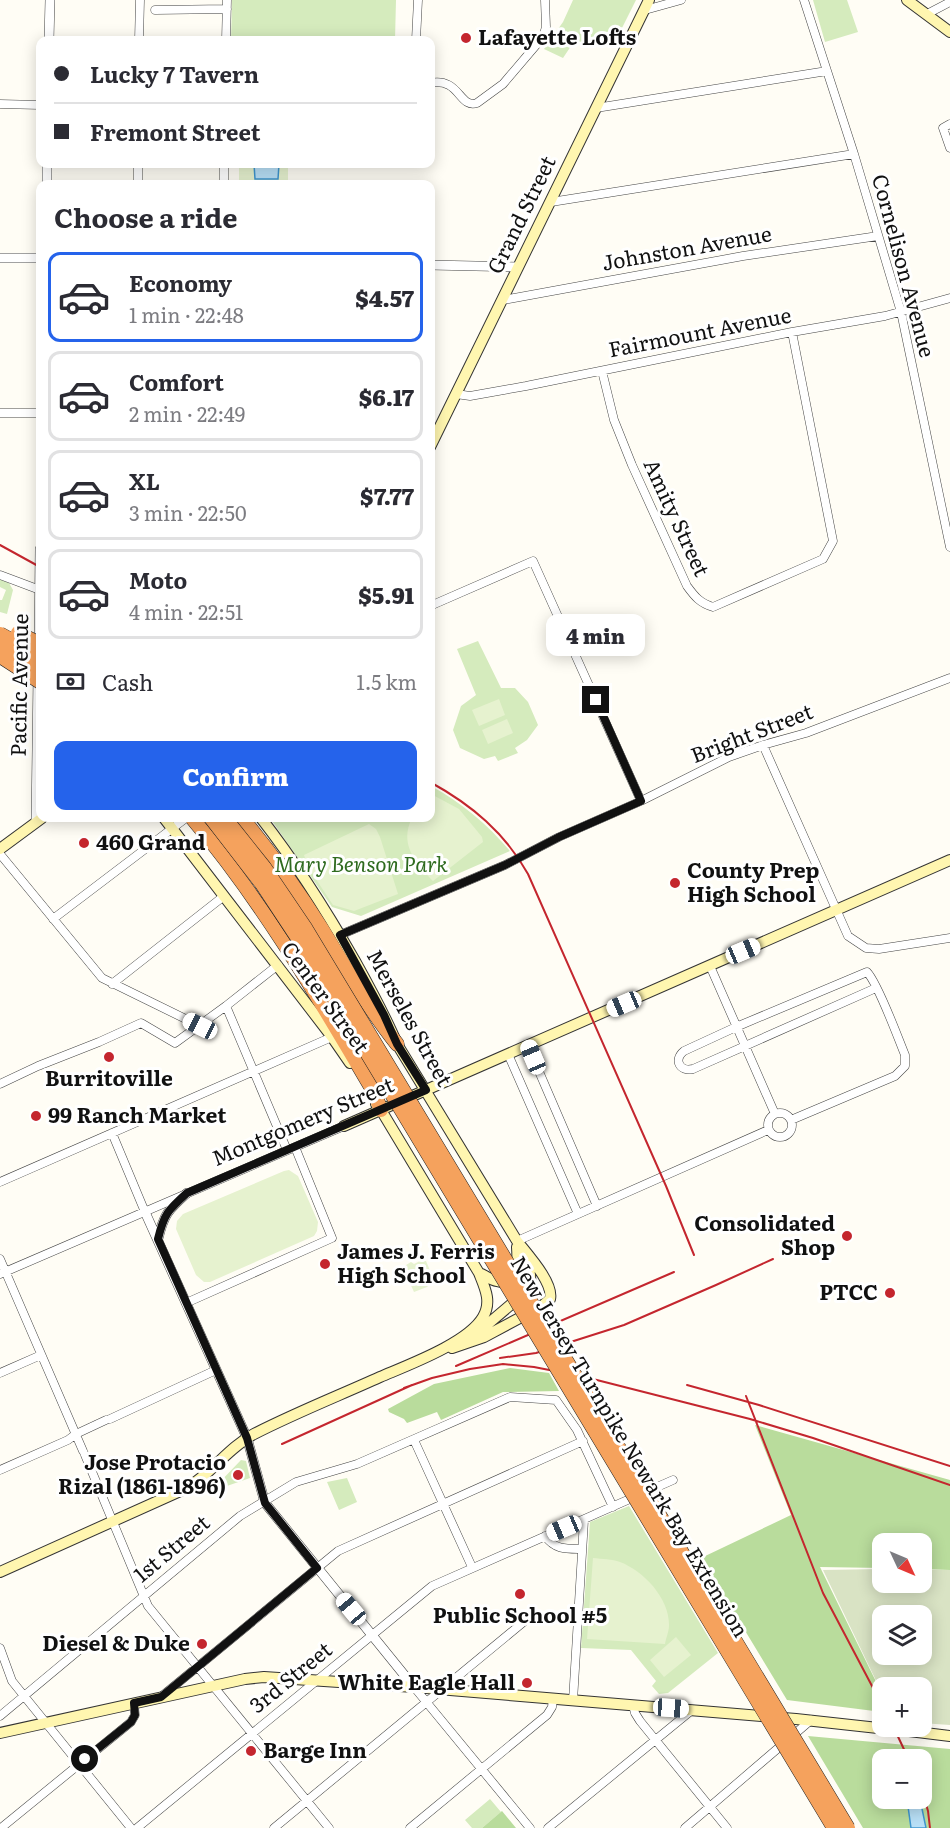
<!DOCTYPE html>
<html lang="en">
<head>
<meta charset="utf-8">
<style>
  body { margin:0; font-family:Literata,serif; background:#f7f7f7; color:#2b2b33; height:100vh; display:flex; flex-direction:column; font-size:22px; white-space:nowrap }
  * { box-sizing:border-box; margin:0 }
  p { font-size:20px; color:#7c7c81 }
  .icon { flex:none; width:33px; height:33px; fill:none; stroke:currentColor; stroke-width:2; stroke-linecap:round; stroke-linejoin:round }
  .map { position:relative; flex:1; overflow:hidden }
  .sheet { position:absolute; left:36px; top:180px; width:399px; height:642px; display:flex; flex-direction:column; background:#fff; border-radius:12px; box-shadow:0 3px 15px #0003 }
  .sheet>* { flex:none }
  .top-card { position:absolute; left:36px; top:36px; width:399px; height:132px; border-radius:12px; box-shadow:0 3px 15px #0003; display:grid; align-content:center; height:132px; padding:0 18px; background:#fff }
  .needle { width:39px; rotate:134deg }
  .tools { position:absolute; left:872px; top:1533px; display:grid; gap:12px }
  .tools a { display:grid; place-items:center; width:60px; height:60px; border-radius:12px; background:#fff; box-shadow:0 3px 15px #0003; font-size:30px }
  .end { position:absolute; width:27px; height:27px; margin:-14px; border:8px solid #111; background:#fff; box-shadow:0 0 0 3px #fff }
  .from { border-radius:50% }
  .bubble { position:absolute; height:42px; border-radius:12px; background:#fff; box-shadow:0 3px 15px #0003; font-size:20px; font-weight:800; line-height:42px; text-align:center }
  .car { position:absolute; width:18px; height:36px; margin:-18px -9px; border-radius:8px; box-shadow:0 0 4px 2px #0007; background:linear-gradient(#fff 24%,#345 0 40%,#fff 0 76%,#345 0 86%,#fff 0) }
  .top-card b { display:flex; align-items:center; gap:21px; height:57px; font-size:22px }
  .top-card b+b { border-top:2px solid #e1e1e2 }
  .top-card i { width:15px; height:15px; background:#2b2b33 }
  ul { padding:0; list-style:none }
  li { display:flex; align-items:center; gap:18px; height:90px; margin:0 12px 9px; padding:0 6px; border:3px solid #e1e1e2; border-radius:12px }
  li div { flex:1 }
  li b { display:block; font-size:22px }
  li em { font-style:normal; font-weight:800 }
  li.current { border-color:#2563eb }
  li>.icon { width:54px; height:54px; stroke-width:1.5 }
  h2 { padding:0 18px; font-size:27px; line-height:72px }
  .pay { display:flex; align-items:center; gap:15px; height:66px; padding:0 18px; font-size:22px }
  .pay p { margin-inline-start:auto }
  .cta { display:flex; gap:12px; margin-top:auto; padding:12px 18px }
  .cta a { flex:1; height:69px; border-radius:12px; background:#2563eb; color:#fff; font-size:24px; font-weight:800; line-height:69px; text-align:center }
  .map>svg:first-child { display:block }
  .green { fill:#d5ebbd }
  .forest { fill:#b9dc9c; fill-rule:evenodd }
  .cemetery { fill:#d9e3c4; fill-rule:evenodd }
  .pitch { fill:#e6f2cf }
  .water { fill:#b9e0f7; stroke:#3f96cf; stroke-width:1.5 }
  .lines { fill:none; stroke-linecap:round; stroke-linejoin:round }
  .minor-casing { stroke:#444; stroke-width:9 }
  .tertiary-casing { stroke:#444; stroke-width:10 }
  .secondary-casing { stroke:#333; stroke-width:12 }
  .motorway-casing { stroke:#222; stroke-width:15 }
  .minor { stroke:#fff; stroke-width:8 }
  .tertiary { stroke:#fff; stroke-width:9 }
  .secondary { stroke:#fff6b0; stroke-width:10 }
  .motorway { stroke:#f5a25d; stroke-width:14 }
  .rail { stroke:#c4262e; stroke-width:2 }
  .secondary-bridge-casing { stroke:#333; stroke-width:12; stroke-linecap:butt }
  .motorway-bridge-casing { stroke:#222; stroke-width:15; stroke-linecap:butt }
  .secondary-bridge { stroke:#fff6b0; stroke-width:10 }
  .motorway-bridge { stroke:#f5a25d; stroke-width:14 }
  .route { stroke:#111; stroke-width:8 }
  .poi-dot { fill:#c4262e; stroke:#fff; stroke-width:2 }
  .labels { text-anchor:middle; stroke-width:6; stroke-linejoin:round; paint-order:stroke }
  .poi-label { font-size:21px; font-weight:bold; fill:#111; stroke:#fff; text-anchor:start }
  .street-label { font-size:21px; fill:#111; stroke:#fff }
  .park-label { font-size:21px; font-style:italic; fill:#2f6b1f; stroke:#fff }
</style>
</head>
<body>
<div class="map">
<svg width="950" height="1828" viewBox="0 0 950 1828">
  <rect width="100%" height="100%" fill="#fffdf5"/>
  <path class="green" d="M232,0H396L395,40H231Z
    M573,0H636L617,38L573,43L563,58L544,49L563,22Z
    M813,0H847L858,32L825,42Z
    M0,579L9,583L13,590L7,614L0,612V600H2L6,590L0,587Z
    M478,641L501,688H515L528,702L538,725L527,740L515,748L518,753L498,761L495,756L484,759L460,748L453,730L461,706L476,695L457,649Z
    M431,786C462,803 487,824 510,851L361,916L332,907L270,818H430Z
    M241,1460L246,1461L250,1478L224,1487L216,1486Z
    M347,1478L357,1502L339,1510L327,1482Z
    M629,1506L718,1653L668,1693L659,1694L652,1686L656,1681L631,1650L581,1648L590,1522Z
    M490,1799L501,1812L482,1828H472L465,1820Z"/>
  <path class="forest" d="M510,1368L549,1373L559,1391L503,1392L441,1420L437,1412L407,1423L404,1419L389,1412L388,1409L434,1384Z
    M755,1425L950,1480V1570L921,1569V1544H882V1568L820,1567L882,1694V1712L787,1700L701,1558L791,1515Z
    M808,1736L950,1749V1828H863ZM882,1760H921V1798H882Z
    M502,1811L516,1828H482Z"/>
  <path class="cemetery" d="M882,1569V1582H921V1570H950V1725L921,1723V1688L911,1686L880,1689L823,1570ZM882,1616H921V1654H882Z"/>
  <path class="pitch" d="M239,164H288V184H239Z
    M499,699L505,715L479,726L472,710Z
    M507,719L513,733L488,744L482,730Z
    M431,794L459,809L482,837L483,842L433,881C415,862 399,844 412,818H430Z
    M369,824L376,829L380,837L398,894L354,911L333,905L308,867L304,855Z
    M289,1170L298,1176L318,1222L317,1231L314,1236L210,1282H204L196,1275L176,1229L177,1221L183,1214L284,1171Z
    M422,1260L426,1261L434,1280L427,1287L414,1292L407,1277L403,1276L401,1268L411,1262L414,1264Z
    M593,1558C602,1559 612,1559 620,1562C644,1571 670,1599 669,1626C669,1631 666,1638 665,1644L587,1639Z
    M676,1637L691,1655L664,1677L650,1660Z"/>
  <path class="water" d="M254,164H279L278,179H255Z
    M907,1799H920L926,1828H911Z"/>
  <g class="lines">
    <defs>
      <path id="minor" d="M804,0L854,154L901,312L950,547
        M155,10L227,9
        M645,10L681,0
        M927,14L950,2
        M139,40L140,0
        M226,40L227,0
        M416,40L418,0
        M430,83C460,77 459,109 477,103L503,84L543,37L546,27L545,0
        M0,104L40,105
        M596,108L827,71
        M950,124L943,128L950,148
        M138,184V164
        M224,184V164
        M551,202L854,154
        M503,300L743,256L878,236
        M602,371L614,420L632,465L687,586C695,597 700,603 713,607L823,559L833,541L792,332
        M456,394L470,396L526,386L792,332L885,316L950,298
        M0,413H40
        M0,575L40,590
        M430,606L533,561L641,801
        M763,745L848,936L866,948L879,949L950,938
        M0,854L102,978L200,1026
        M53,919L186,818
        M340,935L505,865L559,837L641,801L729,757L763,745L806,733L950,678
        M710,966L775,1114
        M112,984L224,896
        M226,1006L287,1150
        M528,1046L597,1206
        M508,1054L578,1214
        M0,1084L38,1066L99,1042L141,1023L175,1043L226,1006L278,965
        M768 1125a12 12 0 1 1 24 0a12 12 0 1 1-24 0Z
        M791,1120L895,1076L905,1066V1055C898,1038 878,983 867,972L736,1027L684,1051C673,1060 680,1072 693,1069L876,988
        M112,1133L145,1212
        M0,1182L332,1037
        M517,1241L768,1130
        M0,1259L83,1451
        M0,1274L344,1126
        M186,1303L332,1238L295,1147
        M0,1373L41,1355
        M110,1419L216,1370
        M414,1440L472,1567
        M85,1455L148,1606L329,1828
        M0,1470L68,1440L76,1434L106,1420
        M545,1536C555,1550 566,1549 582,1549
        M0,1648L12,1681L131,1828
        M414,1687L530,1828
        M162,1696L338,1551L583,1441
        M573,1701L584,1520
        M633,1705L635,1713L640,1721L727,1828
        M0,1716L240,1516L296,1482L357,1464L510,1397L556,1400L577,1430L613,1507
        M1,1828L131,1722L135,1715L134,1703
        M137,1828L432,1586L673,1480
        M274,1828L526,1620L533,1617L578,1619
        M410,1828L547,1715L552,1707L553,1699
        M548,1828L692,1710
        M685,1828L811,1720"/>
      <path id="tertiary" d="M49,40L50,0
        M47,184V164
        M0,258H40
        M430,265L518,267
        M39,646L40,549
        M36,822L38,677
        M145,1212L247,1438L265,1503L414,1687
        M158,1239C164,1214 168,1210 187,1193"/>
      <path id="secondary" d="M907,0L950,32
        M430,447L649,0
        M164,818L332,1037L350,1063
        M261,818C296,863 327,912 355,961C370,988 385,1015 397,1044L517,1241C527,1254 554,1283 550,1299L542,1306L484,1337L452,1348
        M0,849L42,818
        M344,1126L950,860
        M479,1273C485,1275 490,1280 497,1281C519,1288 518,1261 517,1247
        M475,1335L528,1290C533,1278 529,1268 524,1256
        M0,1572L187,1488C212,1473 228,1448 254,1434C295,1413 338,1396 380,1377C408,1365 468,1343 483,1317C492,1302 485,1288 479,1273L381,1110L376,1104
        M901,1730L950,1736
        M0,1733L245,1679L264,1677L414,1687L796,1719L878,1728"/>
      <path id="motorway" d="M192,818C263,902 318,997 374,1092L381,1110
        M242,818C271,853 298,891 322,929C346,968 368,1008 397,1044"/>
    </defs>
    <use href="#minor" class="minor-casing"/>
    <use href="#tertiary" class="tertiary-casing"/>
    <use href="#secondary" class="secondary-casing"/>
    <use href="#motorway" class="motorway-casing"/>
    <use href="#minor" class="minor"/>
    <use href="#tertiary" class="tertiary"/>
    <use href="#secondary" class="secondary"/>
    <use href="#motorway" class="motorway"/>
    <path class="rail" d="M0,545L40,567
      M430,782C472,805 505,833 528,874L666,1186L694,1255
      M500,1358L536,1353L624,1325L716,1285L773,1259
      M456,1366L674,1272
      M687,1385L759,1405L950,1466
      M404,1388L432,1378L470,1369L503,1364L534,1367L585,1377L750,1419L813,1438L950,1485
      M746,1396L823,1593L882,1705
      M282,1444L412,1385
      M893,1726L909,1760
      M921,1787L928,1811L930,1828"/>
    <defs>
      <path id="secondary-bridge" d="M878,1728L901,1730"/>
      <path id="motorway-bridge" d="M18,633L40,644
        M0,634L40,656
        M0,645L40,667
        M0,656L40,682
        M211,818L262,884L299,940L834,1828
        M225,818L264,867L306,929L848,1828"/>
    </defs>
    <use href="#secondary-bridge" class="secondary-bridge-casing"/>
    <use href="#motorway-bridge" class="motorway-bridge-casing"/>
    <use href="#secondary-bridge" class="secondary-bridge"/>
    <use href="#motorway-bridge" class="motorway-bridge"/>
  </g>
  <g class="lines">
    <path class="route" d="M85,1759L131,1722L135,1715L134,1703L161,1697L317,1568L265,1503L247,1438L158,1239C164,1214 168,1210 187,1193L426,1090L397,1044L384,1015L340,935L505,865L559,837L641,801L596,700"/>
  </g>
  <g class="poi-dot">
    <circle cx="466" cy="38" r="6"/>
    <circle cx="84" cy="843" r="6"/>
    <circle cx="675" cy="883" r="6"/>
    <circle cx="109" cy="1057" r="6"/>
    <circle cx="36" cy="1116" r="6"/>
    <circle cx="847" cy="1236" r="6"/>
    <circle cx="325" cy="1264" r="6"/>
    <circle cx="890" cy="1293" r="6"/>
    <circle cx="238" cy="1475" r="6"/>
    <circle cx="520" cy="1594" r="6"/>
    <circle cx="202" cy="1644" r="6"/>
    <circle cx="527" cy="1683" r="6"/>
    <circle cx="251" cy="1751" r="6"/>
  </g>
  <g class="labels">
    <g class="poi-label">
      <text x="478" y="45">Lafayette Lofts</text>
      <text x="96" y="850">460 Grand</text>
      <text x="687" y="878">County Prep<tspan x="687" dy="24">High School</tspan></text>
      <text x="109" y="1086" text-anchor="middle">Burritoville</text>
      <text x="48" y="1123">99 Ranch Market</text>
      <text x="835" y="1231" text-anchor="end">Consolidated<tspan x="835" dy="24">Shop</tspan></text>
      <text x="337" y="1259">James J. Ferris<tspan x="337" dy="24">High School</tspan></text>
      <text x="878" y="1300" text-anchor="end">PTCC</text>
      <text x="226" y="1470" text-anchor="end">Jose Protacio<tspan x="226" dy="24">Rizal (1861-1896)</tspan></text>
      <text x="520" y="1623" text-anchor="middle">Public School #5</text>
      <text x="190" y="1651" text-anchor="end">Diesel &amp; Duke</text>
      <text x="515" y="1690" text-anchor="end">White Eagle Hall</text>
      <text x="263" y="1758">Barge Inn</text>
    </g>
    <g class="street-label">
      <text transform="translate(522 215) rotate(-64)" y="7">Grand Street</text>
      <text transform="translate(687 249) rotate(-10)" y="7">Johnston Avenue</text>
      <text transform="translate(903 266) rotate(75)" y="7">Cornelison Avenue</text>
      <text transform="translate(700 333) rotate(-11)" y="7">Fairmount Avenue</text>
      <text transform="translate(676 518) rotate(65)" y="7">Amity Street</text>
      <text transform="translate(20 685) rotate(-89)" y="7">Pacific Avenue</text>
      <text transform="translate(752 734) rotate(-21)" y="7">Bright Street</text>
      <text transform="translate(325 998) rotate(54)" y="7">Center Street</text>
      <text transform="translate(409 1018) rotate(61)" y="7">Merseles Street</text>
      <text transform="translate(303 1122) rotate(-23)" y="7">Montgomery Street</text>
      <text transform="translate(629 1447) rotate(59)" y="7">New Jersey Turnpike Newark Bay Extension</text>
      <text transform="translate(172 1549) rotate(-40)" y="7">1st Street</text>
      <text transform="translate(291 1678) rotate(-39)" y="7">3rd Street</text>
    </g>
    <g class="park-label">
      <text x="361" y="872">Mary Benson Park</text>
    </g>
  </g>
</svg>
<div class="tools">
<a><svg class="needle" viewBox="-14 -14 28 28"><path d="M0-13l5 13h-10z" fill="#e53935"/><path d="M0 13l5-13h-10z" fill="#7c7c81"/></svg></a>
<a><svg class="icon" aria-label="layers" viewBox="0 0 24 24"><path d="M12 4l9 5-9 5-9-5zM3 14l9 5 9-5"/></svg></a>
<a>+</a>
<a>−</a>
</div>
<i class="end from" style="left:85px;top:1759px"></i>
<i class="end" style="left:596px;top:700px"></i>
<div class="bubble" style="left:546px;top:614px;width:99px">4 min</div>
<i class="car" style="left:743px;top:951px;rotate:67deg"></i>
<i class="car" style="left:624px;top:1004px;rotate:247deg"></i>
<i class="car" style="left:200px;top:1026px;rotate:296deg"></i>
<i class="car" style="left:533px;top:1057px;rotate:337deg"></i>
<i class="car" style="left:564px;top:1528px;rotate:247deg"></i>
<i class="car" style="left:351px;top:1609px;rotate:320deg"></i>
<i class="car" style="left:671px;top:1708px;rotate:94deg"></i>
<div class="top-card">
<b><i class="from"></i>Lucky 7 Tavern</b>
<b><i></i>Fremont Street</b>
</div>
<section class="sheet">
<h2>Choose a ride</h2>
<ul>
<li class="current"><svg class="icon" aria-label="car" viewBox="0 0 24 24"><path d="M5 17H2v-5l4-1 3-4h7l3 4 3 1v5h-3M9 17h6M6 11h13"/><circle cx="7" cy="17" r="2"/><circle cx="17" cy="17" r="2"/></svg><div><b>Economy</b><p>1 min · 22:48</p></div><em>$4.57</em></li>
<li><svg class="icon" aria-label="car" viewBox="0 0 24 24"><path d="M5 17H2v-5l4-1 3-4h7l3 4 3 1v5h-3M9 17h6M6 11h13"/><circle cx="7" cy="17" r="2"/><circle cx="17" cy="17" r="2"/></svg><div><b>Comfort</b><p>2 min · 22:49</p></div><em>$6.17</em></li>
<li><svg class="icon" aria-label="car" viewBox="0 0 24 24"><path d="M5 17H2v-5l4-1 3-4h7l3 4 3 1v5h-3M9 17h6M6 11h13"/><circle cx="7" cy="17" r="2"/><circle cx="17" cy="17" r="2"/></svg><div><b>XL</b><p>3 min · 22:50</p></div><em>$7.77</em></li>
<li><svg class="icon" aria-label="car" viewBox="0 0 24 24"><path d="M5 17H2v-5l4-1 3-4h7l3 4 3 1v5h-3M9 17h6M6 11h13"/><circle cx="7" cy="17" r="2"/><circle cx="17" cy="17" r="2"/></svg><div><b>Moto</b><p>4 min · 22:51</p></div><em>$5.91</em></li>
</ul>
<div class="pay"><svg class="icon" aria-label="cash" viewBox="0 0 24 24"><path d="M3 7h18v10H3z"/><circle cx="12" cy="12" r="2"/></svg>Cash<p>1.5 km</p></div>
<div class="cta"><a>Confirm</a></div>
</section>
</div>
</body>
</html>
